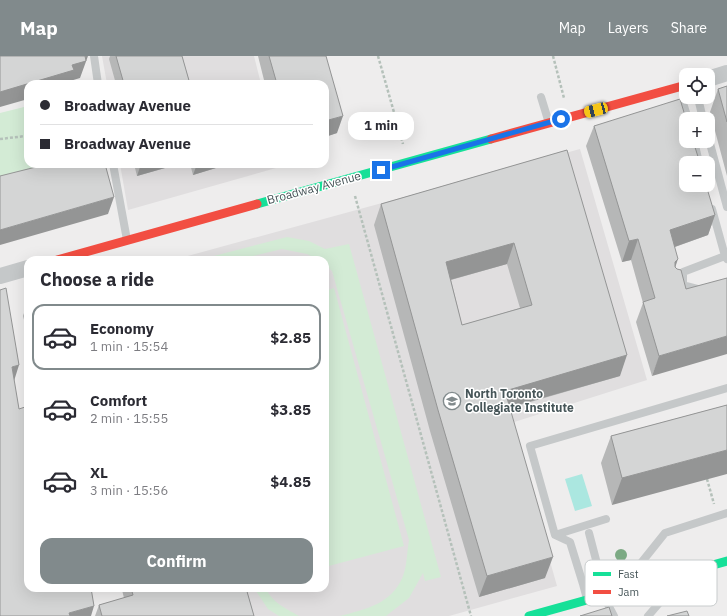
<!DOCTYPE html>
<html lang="en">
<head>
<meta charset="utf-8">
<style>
  body { margin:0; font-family:"IBM Plex Sans",sans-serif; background:#f2f2f3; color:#2b2b33; height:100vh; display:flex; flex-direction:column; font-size:15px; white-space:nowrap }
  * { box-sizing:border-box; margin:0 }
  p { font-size:13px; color:#7c7c81 }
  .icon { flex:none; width:22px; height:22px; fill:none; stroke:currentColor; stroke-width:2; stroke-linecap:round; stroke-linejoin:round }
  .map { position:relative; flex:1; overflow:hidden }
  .side { position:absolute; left:24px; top:200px; width:305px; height:336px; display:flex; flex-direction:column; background:#fff; border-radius:12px; box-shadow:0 4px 16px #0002 }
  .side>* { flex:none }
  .top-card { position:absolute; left:24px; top:24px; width:305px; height:88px; border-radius:12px; box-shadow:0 4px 16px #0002; display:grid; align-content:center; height:88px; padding:0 16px; background:#fff }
  .tools { position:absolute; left:679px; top:12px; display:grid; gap:8px }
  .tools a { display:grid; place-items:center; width:36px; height:36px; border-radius:8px; background:#fff; box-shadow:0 4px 16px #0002; font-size:20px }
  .end { position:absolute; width:18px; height:18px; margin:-9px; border:5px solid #1a73e8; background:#fff; box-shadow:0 0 0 2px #fff }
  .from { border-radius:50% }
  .bubble { position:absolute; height:28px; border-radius:12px; background:#fff; box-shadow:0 4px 16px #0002; font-size:13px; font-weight:700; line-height:28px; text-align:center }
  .car { position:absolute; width:12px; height:24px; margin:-12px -6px; border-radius:5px; box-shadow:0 0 3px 1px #0007; background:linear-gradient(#f5c518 24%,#345 0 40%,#f5c518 0 76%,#345 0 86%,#f5c518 0) }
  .top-card b { display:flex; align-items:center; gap:14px; height:38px; font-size:15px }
  .top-card b+b { border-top:1px solid #e1e1e2 }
  .top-card i { width:10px; height:10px; background:#2b2b33 }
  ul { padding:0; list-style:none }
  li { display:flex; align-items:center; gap:12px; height:66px; margin:0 8px 6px; padding:0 8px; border:2px solid transparent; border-radius:12px }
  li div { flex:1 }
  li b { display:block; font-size:15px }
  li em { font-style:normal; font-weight:700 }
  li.active { border-color:#818a8c }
  li>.icon { width:36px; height:36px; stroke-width:1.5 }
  h2 { padding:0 16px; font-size:18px; line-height:48px }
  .button { display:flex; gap:8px; margin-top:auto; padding:8px 16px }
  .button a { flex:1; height:46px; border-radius:12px; background:#818a8c; color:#fff; font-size:16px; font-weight:700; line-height:46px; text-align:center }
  header { display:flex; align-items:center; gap:24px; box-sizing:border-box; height:56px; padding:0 20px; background:#818a8c; color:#fff }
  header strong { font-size:19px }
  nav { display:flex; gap:22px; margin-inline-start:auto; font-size:14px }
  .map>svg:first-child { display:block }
  .education { fill:#e0dedf }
  .green { fill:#d3ebd5 }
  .water { fill:#abe7e0 }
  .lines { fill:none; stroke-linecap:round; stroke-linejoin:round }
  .path { stroke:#b5c1ba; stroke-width:2.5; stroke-dasharray:3 2; stroke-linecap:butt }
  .lane { stroke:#c5c8c9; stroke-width:8 }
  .street { stroke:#c5c8c9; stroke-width:16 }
  .fast { stroke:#16e098; stroke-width:9 }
  .jam { stroke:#f24e42; stroke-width:9 }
  .tree { fill:#7caa84 }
  .wall { fill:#b6b7b7; fill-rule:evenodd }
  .shaded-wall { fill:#949595 }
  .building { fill:#d4d5d5; stroke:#949595; fill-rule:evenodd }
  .route { stroke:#1a73e8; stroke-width:5 }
  .labels { text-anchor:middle; stroke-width:3; stroke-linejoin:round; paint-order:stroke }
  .street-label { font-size:12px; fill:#465558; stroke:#fff }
  .poi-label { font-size:12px; font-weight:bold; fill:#465558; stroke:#fff; text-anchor:start }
  .key { fill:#fff; stroke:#c8cccd; stroke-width:1 }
  .key-label { font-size:11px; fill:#465558 }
</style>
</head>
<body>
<header>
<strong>Map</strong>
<nav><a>Map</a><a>Layers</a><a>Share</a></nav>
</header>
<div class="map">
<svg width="727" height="560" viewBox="0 0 727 560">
  <rect width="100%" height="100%" fill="#eeeded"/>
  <path class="education" d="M102,0H254L261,28H107Z
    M580,93L647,324L511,367L557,530L449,560H254L246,532H325V204H173Z
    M120,108H282L283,110L128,154Z"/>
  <path class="green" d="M28,50V108H59L0,126V57Z
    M287,181L309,185L325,193L349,188L441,521L425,525L423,517L409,542L386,560H340C366,553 392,548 403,520C407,510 407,495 409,484L332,215L325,208V204H319L307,198L282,193L236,204H209L214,200Z
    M334,232L404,490L325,511V235Z
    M254,532H266C271,546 287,553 299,560H279L268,553Z"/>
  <path class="water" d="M582,418L592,450L575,455L565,423Z"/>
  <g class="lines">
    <path class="path" d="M378,0L403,88
      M553,0L564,42
      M26,80L28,87
      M0,83L26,80V71L28,67
      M355,140L471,560
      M707,423L714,448"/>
    <path class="lane" d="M94,0L98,28
      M541,41L549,67
      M698,42L703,63
      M683,47L688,63
      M708,80L727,151
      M694,85L699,107
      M113,108L127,184
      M712,153L725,200L727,203
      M702,234L683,229V216L725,200
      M589,477L601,523L603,539L614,560
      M555,479L606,463
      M635,529L637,512L665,477L727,457
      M587,543L583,528L570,486L555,479L530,390L727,332
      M648,560L661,545L673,524"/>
    <path class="street" d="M708,23L727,17
      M0,220L28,212"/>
    <path class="fast" d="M257,148L491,83
      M529,560L727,505"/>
    <path class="jam" d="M491,83L686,29
      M57,204L257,148"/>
  </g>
  <circle class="tree" cx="621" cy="499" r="6"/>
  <path class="wall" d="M110,0H182L190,28H116L109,3Z
    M258,0H326L337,77L325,81V28H265Z
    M727,30V120L710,56L718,33Z
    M594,70L715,159L708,179L675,191V211L686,233L652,320L636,266L643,247L631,204L622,206L586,90Z
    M567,94L620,320L510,352L545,522L479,541L430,375L374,169L381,148ZM507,208L520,252L462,269L451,224Z
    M134,108H179L137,120Z
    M190,108H229L193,119Z
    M28,245V279L23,260Z
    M727,349L612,449L601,407L611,380Z
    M123,532H246L254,560H95L99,549L124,542L122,534Z"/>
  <path class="shaded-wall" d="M83,0H88L80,22L70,25L69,28H28V43L0,51V36L72,9Z
    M343,60L337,77L325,81V65Z
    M141,108H179L137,120Z
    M197,108H229L193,119Z
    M114,141L108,158L0,189V174Z
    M715,159L708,179L663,195L670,174Z
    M638,183L631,204L622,206L629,185Z
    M514,187L507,208L439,227L446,206Z
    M678,203L671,224L675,206Z
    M727,280V298L652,320L659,300Z
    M627,299L620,320L497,355L505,335Z
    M19,309L14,325L12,311Z
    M727,394V418L612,449L622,422Z
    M553,501L545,522L479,541L487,520Z
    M94,550L91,560H68L69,557Z"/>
  <path class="building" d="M0,0H85L86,5L72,9L74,14L0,36Z
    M116,0H182L190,28H124Z
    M269,0H326L343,60L325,65V28H277Z
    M727,30V66L718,33Z
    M680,43L686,63V85H693L700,107H686V129H706L715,159L670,174L678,203L675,206V211L677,213L681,214L686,233L727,222V280L659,300L643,246L655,242L638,183L629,185L594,70Z
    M567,94L627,299L505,335L553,501L487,520L438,354L381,148ZM514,187L532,249L462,269L446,206Z
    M48,108H105L114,141L0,174V120Z
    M6,232L19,309L12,311L19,353L28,350V532H91L94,550L69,557L70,560H0V234Z
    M727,349V394L622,422L611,380Z
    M131,532H246L254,560H102L99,549L133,539Z
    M609,551L612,560H580Z
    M687,555L689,560H667Z"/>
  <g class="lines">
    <path class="route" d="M381,114L561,63"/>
  </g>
  <defs>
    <symbol id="school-ring" viewBox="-11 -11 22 22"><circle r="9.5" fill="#fff" stroke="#818a8c" stroke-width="1.5"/><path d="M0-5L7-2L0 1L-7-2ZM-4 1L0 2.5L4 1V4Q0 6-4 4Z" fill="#818a8c"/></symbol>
  </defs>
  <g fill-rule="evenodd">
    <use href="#school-ring" x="442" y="335" width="20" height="20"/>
  </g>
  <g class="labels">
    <g class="street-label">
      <text transform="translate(314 132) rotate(-15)" y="4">Broadway Avenue</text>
    </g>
    <g class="poi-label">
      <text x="465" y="342">North Toronto<tspan x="465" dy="14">Collegiate Institute</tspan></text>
    </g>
  </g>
  <rect x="585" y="504" width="132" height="46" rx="6" class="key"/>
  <rect x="593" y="516" width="18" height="4" fill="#16e098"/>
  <rect x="593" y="534" width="18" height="4" fill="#f24e42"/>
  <g class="key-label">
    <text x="618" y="522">Fast</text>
    <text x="618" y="540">Jam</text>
  </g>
</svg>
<div class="tools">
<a><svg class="icon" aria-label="locate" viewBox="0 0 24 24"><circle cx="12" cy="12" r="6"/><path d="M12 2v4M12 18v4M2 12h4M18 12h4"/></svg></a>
<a>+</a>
<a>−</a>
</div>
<i class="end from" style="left:561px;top:63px"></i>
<i class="end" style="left:381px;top:114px"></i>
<div class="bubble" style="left:348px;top:56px;width:66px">1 min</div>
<i class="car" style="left:596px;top:54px;rotate:255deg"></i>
<div class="top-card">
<b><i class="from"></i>Broadway Avenue</b>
<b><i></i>Broadway Avenue</b>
</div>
<section class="side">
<h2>Choose a ride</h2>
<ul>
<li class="active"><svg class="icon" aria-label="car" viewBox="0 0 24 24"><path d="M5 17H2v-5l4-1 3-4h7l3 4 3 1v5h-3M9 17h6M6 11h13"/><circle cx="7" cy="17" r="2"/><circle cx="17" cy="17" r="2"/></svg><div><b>Economy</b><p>1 min · 15:54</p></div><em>$2.85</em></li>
<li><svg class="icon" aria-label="car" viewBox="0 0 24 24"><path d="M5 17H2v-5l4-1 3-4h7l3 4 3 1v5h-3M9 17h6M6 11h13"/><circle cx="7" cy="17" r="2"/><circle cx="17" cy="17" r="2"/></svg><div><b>Comfort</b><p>2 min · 15:55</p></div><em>$3.85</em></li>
<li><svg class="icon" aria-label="car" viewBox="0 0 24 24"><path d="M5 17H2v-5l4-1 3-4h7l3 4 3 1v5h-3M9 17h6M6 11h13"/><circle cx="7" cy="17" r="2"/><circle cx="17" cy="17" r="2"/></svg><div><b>XL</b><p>3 min · 15:56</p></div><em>$4.85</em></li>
</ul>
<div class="button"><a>Confirm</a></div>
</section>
</div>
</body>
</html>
